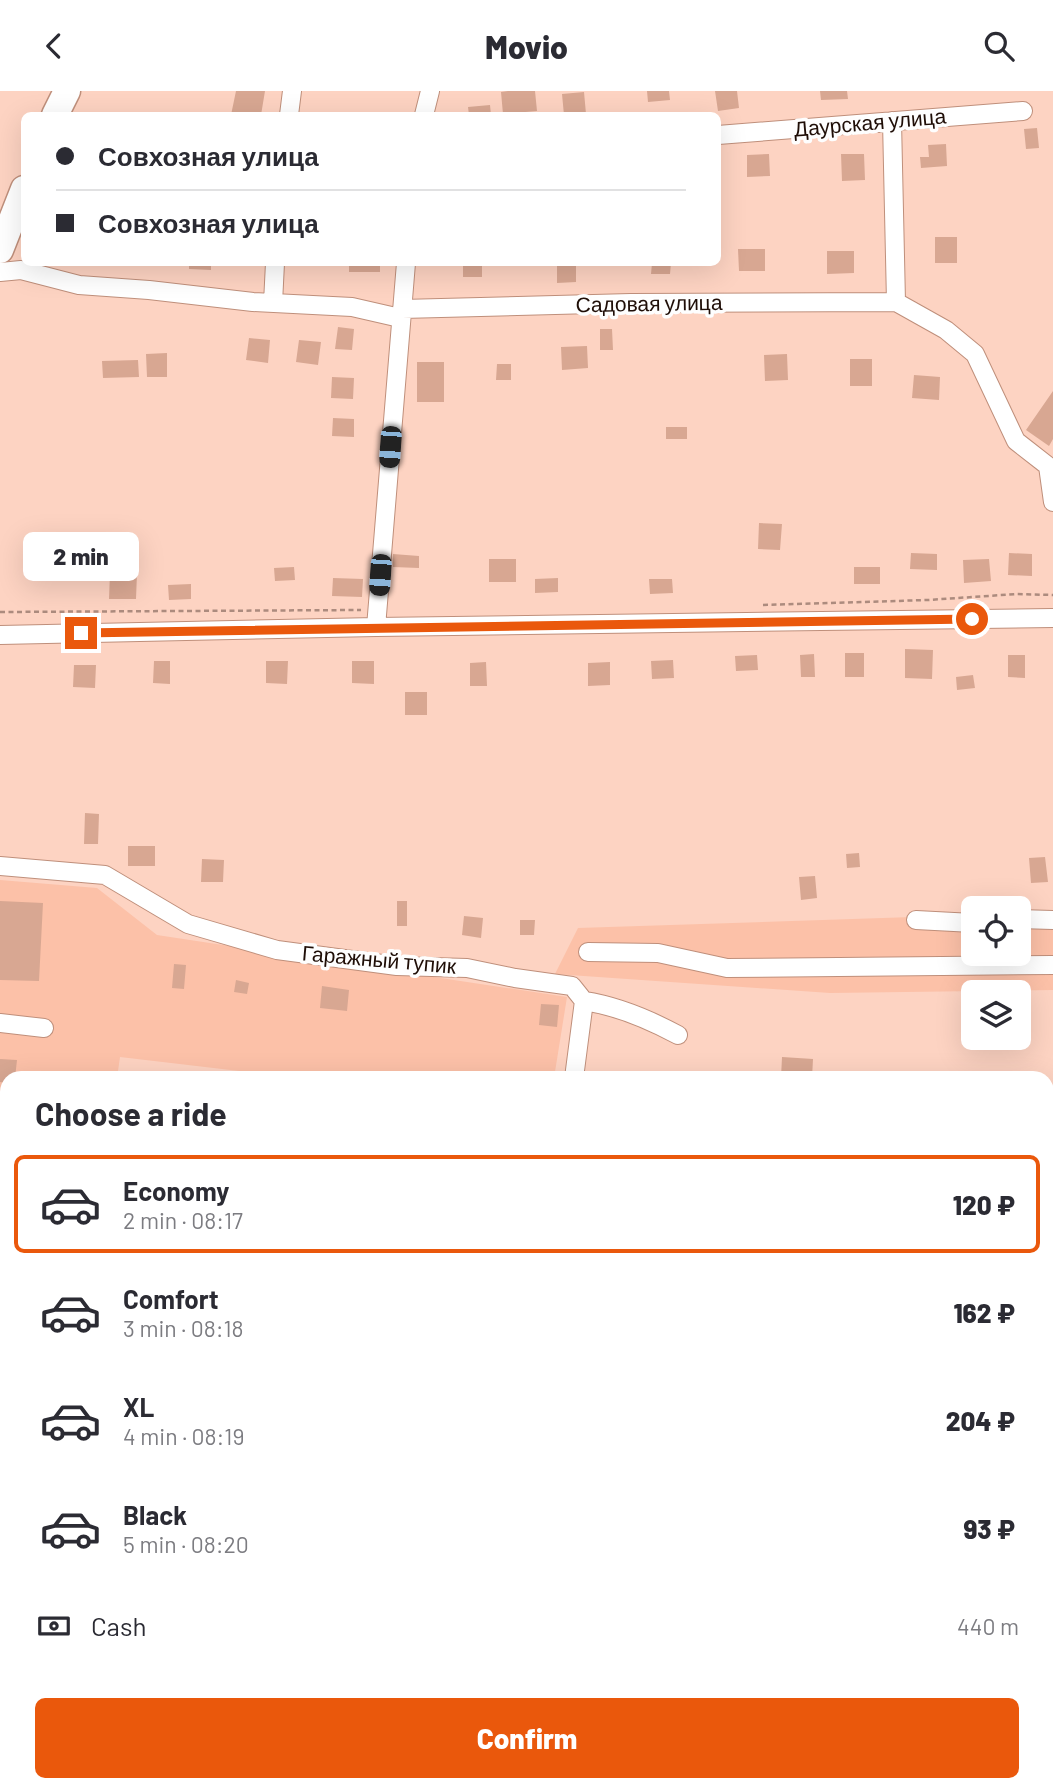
<!DOCTYPE html>
<html lang="en">
<head>
<meta charset="utf-8">
<style>
  body { margin:0; font-family:Barlow,sans-serif; background:#f2f2f3; color:#2b2b33; height:100vh; display:flex; flex-direction:column; font-size:26px; white-space:nowrap }
  * { box-sizing:border-box; margin:0 }
  p { font-size:23px; color:#7c7c81 }
  .icon { flex:none; width:38px; height:38px; fill:none; stroke:currentColor; stroke-width:2; stroke-linecap:round; stroke-linejoin:round }
  .map { position:relative; flex:1; overflow:hidden }
  .details { position:absolute; left:0px; top:980px; width:1054px; height:721px; display:flex; flex-direction:column; background:#fff; border-radius:21px 21px 0 0; box-shadow:0 7px 28px #0002 }
  .details>* { flex:none }
  .guide { position:absolute; left:21px; top:21px; width:700px; height:154px; border-radius:10px; box-shadow:0 7px 28px #0002; display:grid; align-content:center; height:154px; padding:0 35px; background:#fff }
  .controls { position:absolute; left:961px; top:805px; display:grid; gap:14px }
  .controls a { display:grid; place-items:center; width:70px; height:70px; border-radius:10px; background:#fff; box-shadow:0 7px 28px #0002; font-size:35px }
  .end { position:absolute; width:32px; height:32px; margin:-16px; border:9px solid #ea580c; background:#fff; box-shadow:0 0 0 4px #fff }
  .from { border-radius:50% }
  .bubble { position:absolute; height:49px; border-radius:10px; background:#fff; box-shadow:0 7px 28px #0002; font-size:23px; font-weight:800; line-height:49px; text-align:center }
  .car { position:absolute; width:21px; height:42px; margin:-21px -10px; border-radius:9px; box-shadow:0 0 5px 2px #0007; background:linear-gradient(#222 24%,#8ab4d8 0 40%,#222 0 76%,#8ab4d8 0 86%,#222 0) }
  .guide b { display:flex; align-items:center; gap:24px; height:66px; font-size:26px }
  .guide b+b { border-top:2px solid #e1e1e2 }
  .guide i { width:18px; height:18px; background:#2b2b33 }
  ul { padding:0; list-style:none }
  li { display:flex; align-items:center; gap:21px; height:98px; margin:0 14px 10px; padding:0 21px; border:4px solid transparent; border-radius:10px }
  li div { flex:1 }
  li b { display:block; font-size:26px }
  li em { font-style:normal; font-weight:800 }
  li.selected { border-color:#ea580c }
  li>.icon { width:63px; height:63px; stroke-width:1.5 }
  h2 { padding:0 35px; font-size:32px; line-height:84px }
  .pay { display:flex; align-items:center; gap:18px; height:77px; padding:0 35px; font-size:26px }
  .pay p { margin-inline-start:auto }
  .cta { display:flex; gap:14px; margin-top:auto; padding:14px 35px }
  .cta a { flex:1; height:80px; border-radius:10px; background:#ea580c; color:#fff; font-size:28px; font-weight:800; line-height:80px; text-align:center }
  header { display:flex; justify-content:space-between; align-items:center; height:91px; padding:0 35px; background:#fff; font-size:32px; font-weight:800 }
  .map>svg:first-child { display:block }
  .built { fill:#fcc1a8 }
  .green { fill:#72e7b6 }
  .forest { fill:#40b487 }
  .building { fill:#d8a792 }
  .lines { fill:none; stroke-linecap:round; stroke-linejoin:round }
  .minor-casing { stroke:#bf8f7b; stroke-width:20 }
  .highway-casing { stroke:#bf8f7b; stroke-width:29 }
  .path { stroke:#ac8b7e; stroke-width:2.5; stroke-dasharray:5 3.5; stroke-linecap:butt }
  .minor { stroke:#fff; stroke-width:18 }
  .highway { stroke:#fff; stroke-width:26 }
  .route { stroke:#ea580c; stroke-width:9 }
  .labels { text-anchor:middle; stroke-width:7; stroke-linejoin:round; paint-order:stroke }
  .street-label { font-size:21px; fill:#1f0e07; stroke:#fefefe }
</style>
</head>
<body>
<header><svg class="icon" aria-label="back" viewBox="0 0 24 24"><path d="M15 5l-7 7 7 7"/></svg>Movio<svg class="icon" aria-label="search" viewBox="0 0 24 24"><circle cx="10" cy="10" r="6"/><path d="M15 15l6 6"/></svg></header>
<div class="map">
<svg width="1053" height="1701" viewBox="0 0 1053 1701">
  <rect width="100%" height="100%" fill="#fdd3c2"/>
  <path class="built" d="M0,789L97,797L157,844L567,906L554,987H273V984L120,966L117,987H7V1003L0,1002Z
    M1053,822V899L830,902L555,883L578,837L973,824V863H1018L1019,823Z"/>
  <path class="green" d="M1053,1034V1701H565L575,1694H1046V1035Z"/>
  <path class="forest" d="M0,1192L7,1204V1496L0,1492Z"/>
  <path class="building" d="M236,0H265L261,24H231Z
    M508,0H535L537,20L503,23L501,1Z
    M647,0H669L670,9L648,11Z
    M715,0H737L739,17L718,20Z
    M820,0H847L848,8L821,9Z
    M584,1L586,23L564,24L562,3Z
    M490,14L491,24H469L468,16Z
    M1037,37L1039,57L1026,58L1024,38Z
    M946,53L947,75L921,77L920,66H929L928,54Z
    M769,63L770,85L747,86V64Z
    M841,63H864L865,89L842,90Z
    M935,146H957V172H935Z
    M738,158H765V180H739Z
    M827,160H854V182L827,183Z
    M189,172H211V179L189,178Z
    M349,172H380V181H349Z
    M463,172H482V186H463Z
    M557,172H576V191L557,192Z
    M652,172H671L670,183H651Z
    M338,236L354,238L352,259L335,258Z
    M600,238H612L613,259H600Z
    M249,247L270,249L268,272L246,269Z
    M299,249L321,251L318,274L296,271Z
    M587,255L588,277L562,279L561,256Z
    M167,262V286H147L146,263Z
    M787,263L788,289L765,290L764,264Z
    M850,268H872V295H850Z
    M138,269L139,286L103,287L102,270Z
    M417,271H444V311H417Z
    M497,273H511V289H496Z
    M914,284L940,286L939,309L912,307Z
    M332,286L354,287L353,308L331,307Z
    M1053,300V348L1049,355L1026,339Z
    M333,327L354,328V346L332,345Z
    M666,336H687V348H666Z
    M759,432L782,433L780,459L758,458Z
    M911,462L937,463V479L910,478Z
    M1009,462L1032,463V485L1008,484Z
    M393,463L419,465V477L393,476Z
    M489,468H516V491H489Z
    M989,468L991,490L964,492L963,469Z
    M294,476L295,489L275,490L274,477Z
    M854,476H880V493H854Z
    M110,482H137L136,508H109Z
    M333,487L363,488L362,506L332,505Z
    M558,487V501L535,502V488Z
    M649,488H672L673,502L650,503Z
    M191,493V508L169,509L168,494Z
    M905,558L933,559L932,588L905,587Z
    M845,562H864V586H845Z
    M814,563L815,586H801L800,564Z
    M757,564L758,579L736,580L735,565Z
    M1008,564H1025V587L1008,586Z
    M673,569L674,587L652,588L651,570Z
    M154,570H170V593L153,592Z
    M266,570H288L287,593L266,592Z
    M352,570H374V593L352,592Z
    M486,571L487,595H470V572Z
    M610,571V594L588,595V572Z
    M74,574H96L95,597L73,596Z
    M973,584L975,597L957,599L956,586Z
    M405,601H427V624H405Z
    M85,722L99,723L98,753H84Z
    M128,755H155V775H128Z
    M859,762L860,776L847,777L846,763Z
    M1045,766L1048,791L1031,792L1029,767Z
    M202,768L224,769L223,791H201Z
    M815,785L817,807L801,809L799,786Z
    M0,810L43,812L39,890L0,889Z
    M397,810H407V835H397Z
    M464,825L483,827L481,847L462,844Z
    M520,829H535L534,844H520Z
    M174,873L186,874L184,898L172,897Z
    M236,889L249,892L247,903L234,901Z
    M322,895L349,899L347,920L320,917Z
    M541,913L559,914L557,936L539,934Z
    M782,966L813,968L812,987H781Z
    M0,968L17,969L15,987H7V992L0,991Z"/>
  <g class="lines">
    <defs>
      <path id="minor" d="M289,24L292,0
        M424,24L430,0
        M892,30L896,211
        M718,44L1023,20
        M0,181L21,179L79,194L149,199L253,211L352,216L400,227
        M273,212L275,172
        M402,218L631,212L896,211L946,239L975,263L1016,350L1048,375L1053,411
        M376,536L406,172
        M0,544L376,536L1053,527
        M0,775L105,784L188,833L277,859L397,875L467,877L515,887L572,895L584,910L574,987
        M1018,828L1053,829
        M916,829L973,832
        M588,861L658,862L727,877L1053,874
        M584,910C618,915 648,928 678,944
        M0,932L44,937
        M1046,1051H1053
        M1046,1574L1053,1573
        M702,1694L704,1701
        M834,1694L837,1701
        M990,1694L994,1701"/>
      <path id="highway" d="M55,24L67,0
        M0,159L24,98"/>
    </defs>
    <use href="#minor" class="minor-casing"/>
    <use href="#highway" class="highway-casing"/>
    <path class="path" d="M763,514L928,509L1017,503L1053,504
      M0,521L361,519"/>
    <use href="#minor" class="minor"/>
    <use href="#highway" class="highway"/>
  </g>
  <g class="lines">
    <path class="route" d="M81,542L972,528"/>
  </g>
  <g class="labels">
    <g class="street-label">
      <text transform="translate(870 32) rotate(-5)" y="7">Даурская улица</text>
      <text transform="translate(649 213) rotate(-1)" y="7">Садовая улица</text>
      <text transform="translate(379 869) rotate(5)" y="7">Гаражный тупик</text>
    </g>
  </g>
</svg>
<div class="controls">
<a><svg class="icon" aria-label="locate" viewBox="0 0 24 24"><circle cx="12" cy="12" r="6"/><path d="M12 2v4M12 18v4M2 12h4M18 12h4"/></svg></a>
<a><svg class="icon" aria-label="layers" viewBox="0 0 24 24"><path d="M12 4l9 5-9 5-9-5zM3 14l9 5 9-5"/></svg></a>
</div>
<i class="end from" style="left:972px;top:528px"></i>
<i class="end" style="left:81px;top:542px"></i>
<div class="bubble" style="left:23px;top:441px;width:116px">2 min</div>
<i class="car" style="left:390px;top:356px;rotate:184deg"></i>
<i class="car" style="left:380px;top:484px;rotate:184deg"></i>
<div class="guide">
<b><i class="from"></i>Совхозная улица</b>
<b><i></i>Совхозная улица</b>
</div>
<section class="details">
<h2>Choose a ride</h2>
<ul>
<li class="selected"><svg class="icon" aria-label="car" viewBox="0 0 24 24"><path d="M5 17H2v-5l4-1 3-4h7l3 4 3 1v5h-3M9 17h6M6 11h13"/><circle cx="7" cy="17" r="2"/><circle cx="17" cy="17" r="2"/></svg><div><b>Economy</b><p>2 min · 08:17</p></div><em>120 ₽</em></li>
<li><svg class="icon" aria-label="car" viewBox="0 0 24 24"><path d="M5 17H2v-5l4-1 3-4h7l3 4 3 1v5h-3M9 17h6M6 11h13"/><circle cx="7" cy="17" r="2"/><circle cx="17" cy="17" r="2"/></svg><div><b>Comfort</b><p>3 min · 08:18</p></div><em>162 ₽</em></li>
<li><svg class="icon" aria-label="car" viewBox="0 0 24 24"><path d="M5 17H2v-5l4-1 3-4h7l3 4 3 1v5h-3M9 17h6M6 11h13"/><circle cx="7" cy="17" r="2"/><circle cx="17" cy="17" r="2"/></svg><div><b>XL</b><p>4 min · 08:19</p></div><em>204 ₽</em></li>
<li><svg class="icon" aria-label="car" viewBox="0 0 24 24"><path d="M5 17H2v-5l4-1 3-4h7l3 4 3 1v5h-3M9 17h6M6 11h13"/><circle cx="7" cy="17" r="2"/><circle cx="17" cy="17" r="2"/></svg><div><b>Black</b><p>5 min · 08:20</p></div><em>93 ₽</em></li>
</ul>
<div class="pay"><svg class="icon" aria-label="cash" viewBox="0 0 24 24"><path d="M3 7h18v10H3z"/><circle cx="12" cy="12" r="2"/></svg>Cash<p>440 m</p></div>
<div class="cta"><a>Confirm</a></div>
</section>
</div>
</body>
</html>
